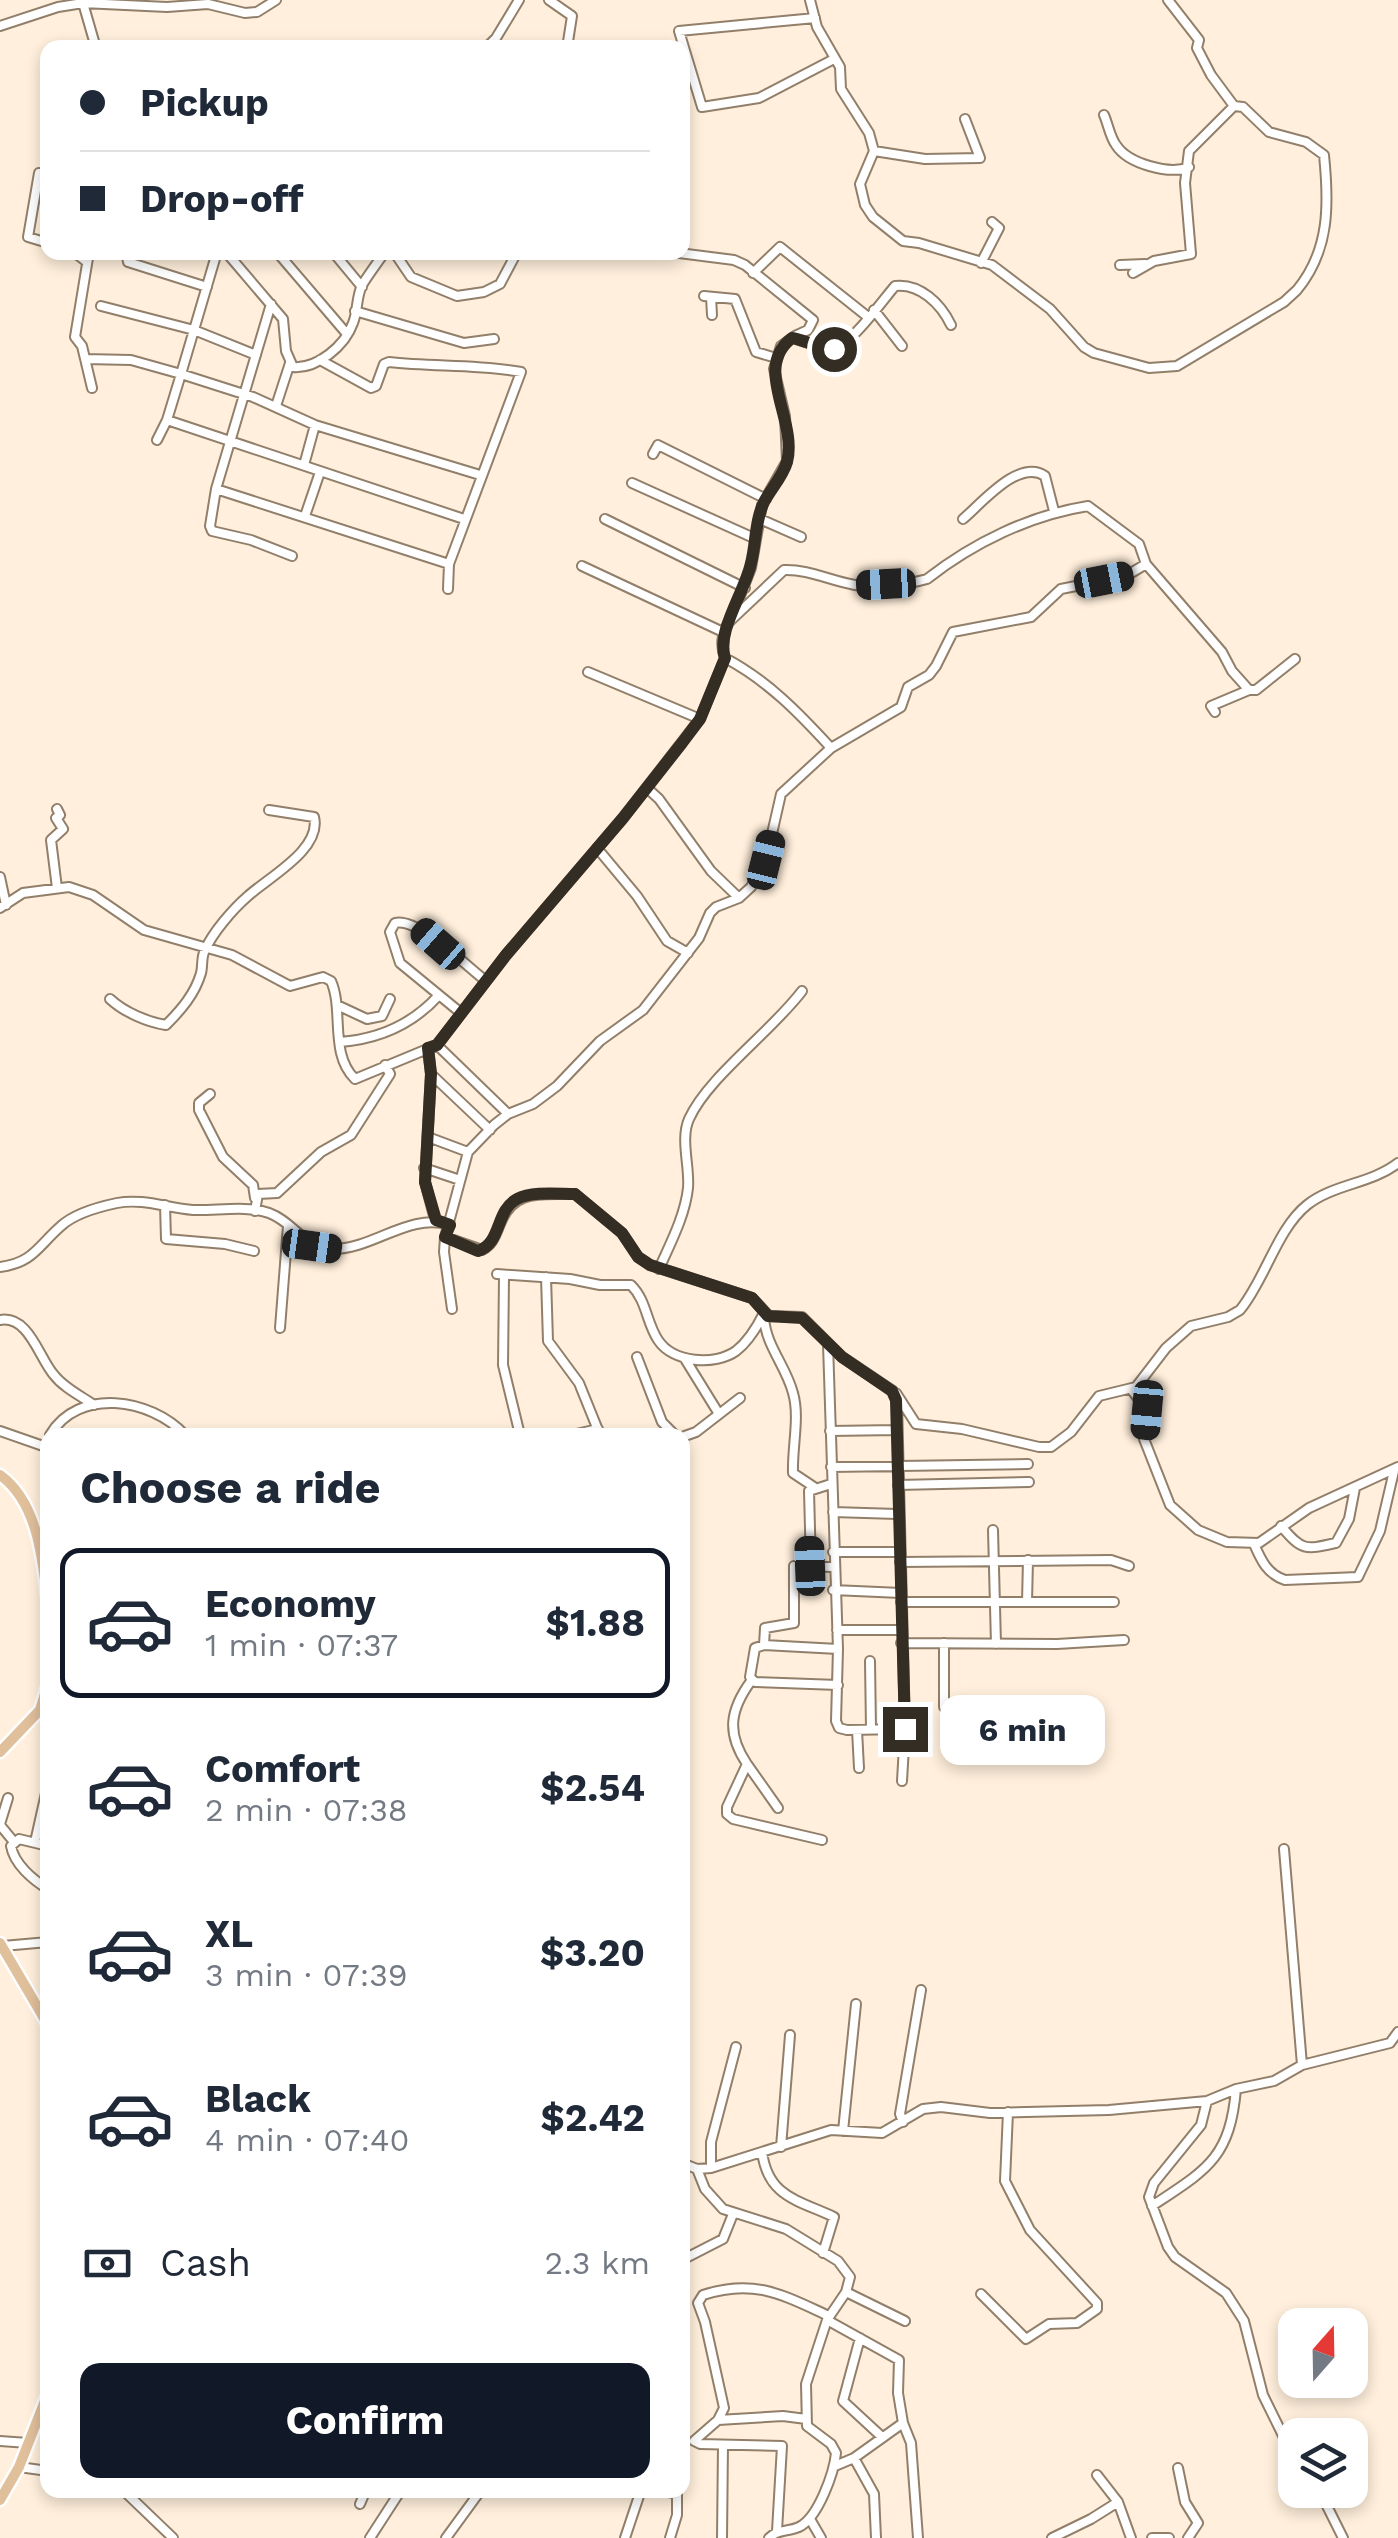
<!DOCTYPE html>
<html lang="en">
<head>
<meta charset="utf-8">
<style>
  body { margin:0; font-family:"Work Sans",sans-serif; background:#f6f6f7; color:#1f2937; height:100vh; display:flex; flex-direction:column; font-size:38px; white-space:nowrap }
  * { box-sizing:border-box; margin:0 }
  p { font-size:32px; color:#747a83 }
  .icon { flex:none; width:55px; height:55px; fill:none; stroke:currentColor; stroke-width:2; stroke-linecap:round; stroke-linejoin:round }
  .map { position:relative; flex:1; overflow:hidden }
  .sheet { position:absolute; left:40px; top:1428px; width:650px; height:1070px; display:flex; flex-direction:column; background:#fff; border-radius:20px; box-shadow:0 5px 15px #0003 }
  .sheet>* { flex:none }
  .hud { position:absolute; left:40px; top:40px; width:650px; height:220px; border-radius:20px; box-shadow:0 5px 15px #0003; display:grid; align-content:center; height:220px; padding:0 40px; background:#fff }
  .needle { width:65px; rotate:20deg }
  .buttons { position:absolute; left:1278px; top:2308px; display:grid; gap:20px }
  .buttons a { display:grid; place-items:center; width:90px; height:90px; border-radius:20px; background:#fff; box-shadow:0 5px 15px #0003; font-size:50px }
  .end { position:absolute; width:45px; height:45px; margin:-22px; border:12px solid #342d24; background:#fff; box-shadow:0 0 0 5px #fff }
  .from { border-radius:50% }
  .bubble { position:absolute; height:70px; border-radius:20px; background:#fff; box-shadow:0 5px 15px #0003; font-size:32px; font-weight:700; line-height:70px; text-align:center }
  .car { position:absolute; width:30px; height:60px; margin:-30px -15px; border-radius:12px; box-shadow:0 0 8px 2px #0007; background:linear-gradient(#222 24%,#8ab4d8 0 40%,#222 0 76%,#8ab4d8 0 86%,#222 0) }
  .hud b { display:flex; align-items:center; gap:35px; height:95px; font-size:38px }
  .hud b+b { border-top:2px solid #e0e1e3 }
  .hud i { width:25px; height:25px; background:#1f2937 }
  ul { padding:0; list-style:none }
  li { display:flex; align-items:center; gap:30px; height:150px; margin:0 20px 15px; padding:0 20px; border:5px solid transparent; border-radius:20px }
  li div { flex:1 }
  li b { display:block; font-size:38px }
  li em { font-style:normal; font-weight:700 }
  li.active { border-color:#111827 }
  li>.icon { width:90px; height:90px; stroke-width:1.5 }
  h2 { padding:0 40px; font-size:45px; line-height:120px }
  .pay { display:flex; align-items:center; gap:25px; height:110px; padding:0 40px; font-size:38px }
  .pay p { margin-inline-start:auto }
  .action { display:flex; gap:20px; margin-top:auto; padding:20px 40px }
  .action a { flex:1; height:115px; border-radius:20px; background:#111827; color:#fff; font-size:40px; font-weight:700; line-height:115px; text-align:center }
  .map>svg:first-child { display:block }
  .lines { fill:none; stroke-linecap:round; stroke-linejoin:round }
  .minor-casing { stroke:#917f6a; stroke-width:12 }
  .major-casing { stroke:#fff; stroke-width:15 }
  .minor { stroke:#fff; stroke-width:8 }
  .major { stroke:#e0bf9b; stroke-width:10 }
  .route { stroke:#342d24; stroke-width:12 }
</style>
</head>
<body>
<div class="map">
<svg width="1398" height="2538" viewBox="0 0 1398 2538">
  <rect width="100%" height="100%" fill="#ffefdc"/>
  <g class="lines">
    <defs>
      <path id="minor" d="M549,0L572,16L567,48
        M810,0L817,27L840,67L841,89L869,133L874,151L860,184L865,205L873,217L903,241L919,243L992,265L1050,309L1084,347L1094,353L1149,368L1177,366L1284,302L1297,290C1330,250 1329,204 1324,155L1306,142L1269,132L1243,107L1234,106L1211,75L1197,48L1199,40L1168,0
        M83,3L96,48
        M815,18L679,31L702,107L759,98L834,59
        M0,26L58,7L83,3L167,7L208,4L245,13L257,12L276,0
        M486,48L496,38L519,0
        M1104,115C1108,124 1110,137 1116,145C1128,164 1170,175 1189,167
        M874,151L925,159L980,158L965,119
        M39,173L28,237L48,243
        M74,252L87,262
        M89,252L75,337L82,346L92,388
        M126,252L128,262L207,287
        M217,252L181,374L253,397L315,425L480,475
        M226,252L283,319L286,351L293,367C317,369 345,346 353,323C358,311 356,298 362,285C369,274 377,263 385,252
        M277,252L347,334
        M333,252L362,287
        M394,252L411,277L457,296L484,292L500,284L517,252
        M679,253L734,260L745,265L813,320L808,330L795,336
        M981,263L999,228L992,222
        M1120,265L1145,264
        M753,273L780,247L868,317
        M1133,273L1154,261L1191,254L1185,183L1189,151L1234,106
        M704,296L735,299L756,352L776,358
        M711,297L712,315
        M271,304L216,489L210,526L212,531L251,540L292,556
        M101,306L194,330L256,355
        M874,310L902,346
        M355,311L464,343L494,339
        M85,359L131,360L181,374L167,420L157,440
        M320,360L371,388L376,386L384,364L389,362C433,367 479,364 521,372L449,564L448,589
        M276,406L290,363
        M167,420L464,519
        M653,454L658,445L766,499
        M304,465L315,425
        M632,483L756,539
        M216,489L449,564
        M305,516L320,472
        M605,519L745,588
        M760,519L801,537
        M963,519C982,503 1019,458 1045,476L1054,511
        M582,566L723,632
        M730,621L751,568L762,505L787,461L785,416L774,369L781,346L792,338C803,340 824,350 831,349C850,347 882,301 895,286C920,283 941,304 951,325
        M725,658C720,644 722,634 729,622L784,570C808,569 831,581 855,585C876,588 906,585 927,579C973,543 1030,515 1088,506L1139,544L1146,564L1222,652L1232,671L1249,690H1256L1295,659
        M588,672L700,719
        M1215,712L1211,706L1249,690
        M831,748L901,707L908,687L929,675L936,666L953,632L1031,617L1061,589L1126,576L1146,564
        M647,788L659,799L711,871L739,898
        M57,809L60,815L56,818L63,829L51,840L57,888
        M597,848L637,896L667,941L688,953
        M0,877L6,905
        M0,908L23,893L69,887L93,895L144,930L232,955L290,986L323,977L331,981C344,1010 329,1054 355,1079L437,1045L506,955L623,818L700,719L725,658C767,680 799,713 831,748L781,794L766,860L751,887L739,898L716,907L710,913L699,938L643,1010L600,1041L557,1086L533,1104L508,1114L494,1125L468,1152L445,1237L482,1250C493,1244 495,1236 500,1224C514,1188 541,1195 575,1194L622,1233L638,1257L650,1265L752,1298L769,1316L802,1317L842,1357L893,1391L897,1401L905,1729L902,1781
        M110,999C124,1012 147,1022 166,1025C181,1010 195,994 201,973C203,966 201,957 205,950C213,932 233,909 248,896C269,877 322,849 314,817L269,810
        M337,1005L367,1019L382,1016L390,999
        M461,1013L400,963L390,932L395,923C418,917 466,966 486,981
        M340,1042C379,1039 413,1024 439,995
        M437,1045L508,1114
        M428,1048L431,1074L425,1182L435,1220
        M431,1074L490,1130
        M210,1094L199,1103V1110L223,1157L253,1185L255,1198
        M428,1137L468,1152
        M424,1168L460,1180
        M165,1205L166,1239L225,1244L254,1251
        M255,1211L258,1194L277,1193L321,1152L351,1135L390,1074L385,1065
        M445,1237L444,1252L452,1309
        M0,1267C33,1263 38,1246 61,1226C75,1213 98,1207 117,1203C143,1198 167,1208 193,1210C216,1211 247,1205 269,1213C294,1222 303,1248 333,1249C374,1249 409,1212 450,1225
        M659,1269C670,1244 685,1216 688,1188C690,1167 680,1139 689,1119C708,1077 772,1031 802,991
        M497,1274L570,1279L600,1285H631C647,1301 646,1322 658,1340C673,1363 715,1366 736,1351C749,1341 757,1327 764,1313
        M504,1277L503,1365L520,1435
        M546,1277L548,1341L579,1383L600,1435
        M764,1318C766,1346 786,1366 793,1393C800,1417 792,1447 793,1473L814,1487
        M0,1320C29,1315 39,1358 54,1375C64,1388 81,1396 94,1405
        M280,1328L288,1226
        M828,1344L838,1649L836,1721L839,1728L847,1730L905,1729
        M637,1357L662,1422L675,1435
        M685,1359L719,1414
        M1131,1389L1147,1410L1144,1439L1170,1505L1198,1530L1227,1542L1259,1543L1309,1508L1398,1467
        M896,1393L916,1424L962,1429L1039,1447H1051L1071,1432L1099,1396L1136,1387L1166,1348L1191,1326L1228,1317L1240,1310C1265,1280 1277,1229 1307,1205C1333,1184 1371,1184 1398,1163
        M0,1431L46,1447
        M830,1431L897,1430
        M50,1435C78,1387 151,1398 185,1435
        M572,1435L598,1429
        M682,1437L696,1432L740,1398
        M831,1467L1028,1464
        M898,1485L1029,1482
        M833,1512L897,1514
        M1281,1526C1302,1551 1305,1550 1336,1543L1349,1519L1355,1488
        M993,1530L996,1644
        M1254,1544C1261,1560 1267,1574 1285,1580L1358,1577L1380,1531L1394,1471
        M833,1552H900
        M900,1562L1111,1560L1129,1566
        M811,1566L809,1491L831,1484
        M833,1590L901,1593
        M901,1602H1114
        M1027,1602L1028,1560
        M837,1630H901
        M901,1643L1057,1644L1124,1640
        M944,1643V1707
        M764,1645L765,1628L794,1623V1566L833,1567
        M838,1649L764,1645L755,1648L750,1677L755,1682L838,1685
        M870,1661L871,1729
        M751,1681C730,1710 726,1733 747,1764L727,1807V1814L733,1819L822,1840
        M857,1730L859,1768
        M747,1764L778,1808
        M0,1824L8,1798
        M0,1825L14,1842
        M35,1842L48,1784
        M48,1846L19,1839L11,1846C14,1864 33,1880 48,1889
        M1284,1849L1302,2065
        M3,1946L48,1942
        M1207,2101L1201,2125L1154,2183L1149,2197L1168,2247L1175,2257L1226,2293L1244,2321L1263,2395L1295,2460
        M903,2122L900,2114L921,1990
        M843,2131L856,2004
        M781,2147L790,2035
        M762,2152C768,2197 798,2200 834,2217L823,2253
        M682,2163L697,2169L711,2168L831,2130L882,2133L923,2109L941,2107L990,2113L1109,2110L1207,2101L1236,2089L1274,2081L1302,2065L1390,2043L1398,2032
        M711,2168V2142L736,2047
        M697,2169L705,2189L723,2209L786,2229L838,2261L850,2277L846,2292L827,2320L806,2384L807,2426L831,2444L836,2453C834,2473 818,2518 799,2527C788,2532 778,2529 769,2538
        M1152,2206C1206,2170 1230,2159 1236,2089
        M682,2260L723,2239L733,2214
        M846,2292L905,2321
        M981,2294L1026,2339L1049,2324L1077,2323L1097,2309V2303L1030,2230L1005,2181L1008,2112
        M827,2320L899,2360L898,2393L903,2423L911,2443L918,2538
        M860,2338L843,2401L882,2437
        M718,2420L783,2416L806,2419
        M0,2441L28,2443
        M854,2458L874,2494L876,2538
        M835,2466L854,2458L903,2423
        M19,2467L48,2471
        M1178,2468L1185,2502L1198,2523L1188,2538
        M123,2490L173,2538
        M658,2490L677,2494V2515L670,2538
        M1319,2490L1343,2538
        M1118,2502L1131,2538
        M360,2504L366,2490
        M810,2519L821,2538
        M777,2531L782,2446L700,2444L694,2441L718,2420L724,2408L705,2322L698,2303L703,2295C754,2278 783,2295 829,2316
        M370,2538L401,2490
        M446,2538L481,2490
        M625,2538L641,2490
        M722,2538L723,2445
        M1052,2538L1091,2519L1118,2502L1097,2475
        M1152,2538H1169"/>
      <path id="major" d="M0,1475C38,1502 43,1561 48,1604
        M0,1752L40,1710L48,1684
        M0,1943L48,2025
        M0,2500L19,2467L48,2393"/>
    </defs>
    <use href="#minor" class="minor-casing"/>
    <use href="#major" class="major-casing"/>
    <use href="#minor" class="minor"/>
    <use href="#major" class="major"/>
  </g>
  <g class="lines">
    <path class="route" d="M834,349C821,350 806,340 792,338C752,368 798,420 787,462C783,476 771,489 764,502C755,520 756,544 751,563C745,592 716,631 725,658L700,719L682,743L623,818L506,955L437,1045L428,1048L431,1074L425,1182L436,1220L450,1225L445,1237L478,1251C502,1243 495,1211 517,1199C532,1191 558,1194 575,1194L622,1233L638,1257L650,1265L752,1298L768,1316L802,1318L842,1357L892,1391L896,1400L905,1729"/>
  </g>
</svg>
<div class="buttons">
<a><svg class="needle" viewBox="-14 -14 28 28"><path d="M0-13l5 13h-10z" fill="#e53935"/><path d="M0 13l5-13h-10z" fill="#747a83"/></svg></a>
<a><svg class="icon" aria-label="layers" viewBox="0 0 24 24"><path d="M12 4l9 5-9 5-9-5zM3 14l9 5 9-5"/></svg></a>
</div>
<i class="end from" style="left:834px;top:349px"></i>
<i class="end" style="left:905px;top:1729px"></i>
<div class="bubble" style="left:940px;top:1695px;width:165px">6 min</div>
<i class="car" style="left:1104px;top:580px;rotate:79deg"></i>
<i class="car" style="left:886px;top:584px;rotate:267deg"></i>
<i class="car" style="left:766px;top:860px;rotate:14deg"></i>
<i class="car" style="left:438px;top:944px;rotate:311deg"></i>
<i class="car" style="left:312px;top:1246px;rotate:98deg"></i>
<i class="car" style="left:1147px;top:1410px;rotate:185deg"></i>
<i class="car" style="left:810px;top:1566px;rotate:358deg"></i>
<div class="hud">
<b><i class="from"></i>Pickup</b>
<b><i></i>Drop-off</b>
</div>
<section class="sheet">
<h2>Choose a ride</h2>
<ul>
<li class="active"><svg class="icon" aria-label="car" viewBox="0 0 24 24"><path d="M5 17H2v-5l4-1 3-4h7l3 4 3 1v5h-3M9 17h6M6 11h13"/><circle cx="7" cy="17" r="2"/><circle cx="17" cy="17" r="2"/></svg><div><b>Economy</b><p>1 min · 07:37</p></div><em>$1.88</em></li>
<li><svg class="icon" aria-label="car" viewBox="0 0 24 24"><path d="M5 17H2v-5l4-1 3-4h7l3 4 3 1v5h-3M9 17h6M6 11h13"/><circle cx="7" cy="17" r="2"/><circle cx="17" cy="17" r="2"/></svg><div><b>Comfort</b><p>2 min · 07:38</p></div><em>$2.54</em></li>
<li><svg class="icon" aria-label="car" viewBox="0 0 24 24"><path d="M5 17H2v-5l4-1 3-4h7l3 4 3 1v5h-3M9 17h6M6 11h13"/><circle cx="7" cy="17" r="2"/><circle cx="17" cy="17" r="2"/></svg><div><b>XL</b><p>3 min · 07:39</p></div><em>$3.20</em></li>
<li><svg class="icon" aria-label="car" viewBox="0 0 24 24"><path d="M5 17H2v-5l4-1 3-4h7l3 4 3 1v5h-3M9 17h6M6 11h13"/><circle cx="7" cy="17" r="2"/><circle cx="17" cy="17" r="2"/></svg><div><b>Black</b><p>4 min · 07:40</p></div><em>$2.42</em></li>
</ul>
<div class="pay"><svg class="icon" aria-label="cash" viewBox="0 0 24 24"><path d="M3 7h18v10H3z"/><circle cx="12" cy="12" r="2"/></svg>Cash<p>2.3 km</p></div>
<div class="action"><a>Confirm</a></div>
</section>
</div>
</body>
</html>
